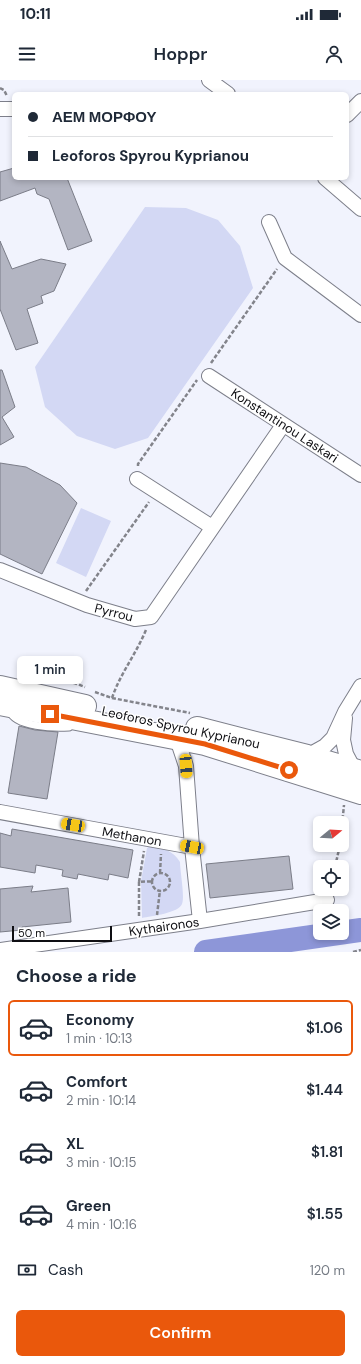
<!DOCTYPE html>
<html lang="en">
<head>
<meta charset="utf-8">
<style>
  body { margin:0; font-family:"DM Sans",sans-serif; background:#f2f2f3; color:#1f2937; height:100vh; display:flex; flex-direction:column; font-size:15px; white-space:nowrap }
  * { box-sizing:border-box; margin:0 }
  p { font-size:13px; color:#747a83 }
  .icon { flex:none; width:22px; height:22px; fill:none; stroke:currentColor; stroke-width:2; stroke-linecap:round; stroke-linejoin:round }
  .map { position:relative; height:872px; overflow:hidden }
  .sheet { display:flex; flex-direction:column; background:#fff; flex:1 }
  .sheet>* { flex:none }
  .top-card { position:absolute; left:12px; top:12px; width:337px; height:88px; border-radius:6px; box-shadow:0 2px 6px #0003; display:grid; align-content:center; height:88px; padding:0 16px; background:#fff }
  .needle { width:26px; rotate:72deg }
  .fabs { position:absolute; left:313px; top:736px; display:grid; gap:8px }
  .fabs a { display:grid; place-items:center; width:36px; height:36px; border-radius:6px; background:#fff; box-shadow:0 2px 6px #0003; font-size:20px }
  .scale { position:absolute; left:12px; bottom:10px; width:100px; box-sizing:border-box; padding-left:4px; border:2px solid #0f0f13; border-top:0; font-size:11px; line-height:14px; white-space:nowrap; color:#0f0f13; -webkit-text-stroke:3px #fff; paint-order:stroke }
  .end { position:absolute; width:18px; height:18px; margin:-9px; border:5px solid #ea580c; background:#fff; box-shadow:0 0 0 2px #fff }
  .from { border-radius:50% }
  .bubble { position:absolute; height:28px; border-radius:6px; background:#fff; box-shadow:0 2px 6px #0003; font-size:13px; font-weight:600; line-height:28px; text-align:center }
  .car { position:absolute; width:12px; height:24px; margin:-12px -6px; border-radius:5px; box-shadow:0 0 3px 1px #0007; background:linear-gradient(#f5c518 24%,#345 0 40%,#f5c518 0 76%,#345 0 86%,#f5c518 0) }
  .top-card b { display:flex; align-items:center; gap:14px; height:38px; font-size:15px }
  .top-card b+b { border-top:1px solid #e0e1e3 }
  .top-card i { width:10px; height:10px; background:#1f2937 }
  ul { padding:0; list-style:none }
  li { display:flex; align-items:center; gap:12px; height:56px; margin:0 8px 6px; padding:0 8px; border:2px solid transparent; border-radius:6px }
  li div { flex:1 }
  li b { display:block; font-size:15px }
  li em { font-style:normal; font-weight:600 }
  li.active { border-color:#ea580c }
  li>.icon { width:36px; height:36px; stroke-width:1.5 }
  h2 { padding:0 16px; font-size:18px; line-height:48px }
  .pay { display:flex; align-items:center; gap:10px; height:44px; padding:0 16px; font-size:15px }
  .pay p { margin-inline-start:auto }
  .action { display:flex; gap:8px; margin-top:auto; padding:8px 16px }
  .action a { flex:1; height:46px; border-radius:6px; background:#ea580c; color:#fff; font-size:16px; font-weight:600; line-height:46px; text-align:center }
  .status { display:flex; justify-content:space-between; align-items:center; height:28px; padding:0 20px; background:#fff; direction:ltr }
  .status svg { height:11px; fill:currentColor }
  header { display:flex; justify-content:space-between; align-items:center; height:52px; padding:0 16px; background:#fff; font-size:18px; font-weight:600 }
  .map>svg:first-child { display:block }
  .green { fill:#d3d8f4 }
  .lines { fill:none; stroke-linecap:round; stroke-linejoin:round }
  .river { stroke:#8d96d8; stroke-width:24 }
  .building { fill:#b3b5c2; stroke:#7b7d88 }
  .lane-casing { stroke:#7d7f8a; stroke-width:9 }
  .street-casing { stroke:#7d7f8a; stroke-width:16 }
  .primary-casing { stroke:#7d7f8a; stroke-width:24 }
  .path { stroke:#83848b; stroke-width:2.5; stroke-dasharray:4 2; stroke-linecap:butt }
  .lane { stroke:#fff; stroke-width:7 }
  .street { stroke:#fff; stroke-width:14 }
  .primary { stroke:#fff; stroke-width:22 }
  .route { stroke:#ea580c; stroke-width:5 }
  .labels { text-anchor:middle; stroke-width:3; stroke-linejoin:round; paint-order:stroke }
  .street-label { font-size:13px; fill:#0f0f13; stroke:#fff }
</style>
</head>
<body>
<div class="status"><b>10:11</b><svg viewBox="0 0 49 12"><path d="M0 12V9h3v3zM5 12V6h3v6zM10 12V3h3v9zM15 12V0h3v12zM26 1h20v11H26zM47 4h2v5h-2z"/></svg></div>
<header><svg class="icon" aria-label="menu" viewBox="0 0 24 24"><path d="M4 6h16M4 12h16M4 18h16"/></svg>Hoppr<svg class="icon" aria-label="person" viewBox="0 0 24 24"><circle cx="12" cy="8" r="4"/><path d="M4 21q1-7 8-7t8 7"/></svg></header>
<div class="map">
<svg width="361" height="872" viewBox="0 0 361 872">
  <rect width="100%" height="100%" fill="#f1f3fd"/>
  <path class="green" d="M145,127L186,128L218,140L240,166L253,208L148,358L115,369L77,356L45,327L35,287Z
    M81,428L111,441L86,497L56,483Z
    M150,766C162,768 173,770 180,782C180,791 185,817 182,824C179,833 151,836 142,838L141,801L147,768Z"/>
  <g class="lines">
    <path class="river" d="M206,872L361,850"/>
  </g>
  <path class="building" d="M14,88V98H67L92,161L68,170L49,119L37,114L35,108L0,121V92Z
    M0,161L12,189L41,179L66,184L54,211L41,216L43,223L27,229L38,263L16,270L0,229Z
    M0,290H2L15,327L2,337L14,357L0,365Z
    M0,383L26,387L60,405L77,423L42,494L0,474Z
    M19,646L35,650L58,652L47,719L8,713Z
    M12,749L133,770L128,798L109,794L108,800L78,794L77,799L62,796L63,790L36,785L35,793L0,787V753L11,756Z
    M289,776L293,809L210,818L206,784Z
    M33,806L31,812L68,808L71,842L22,847V850L0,852V809Z"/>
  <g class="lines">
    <defs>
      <path id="lane" d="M10,631C15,647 55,648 69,647L71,645"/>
      <path id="street" d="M209,0L228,14
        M0,29H14
        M347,35L361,21
        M325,98L361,129
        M269,142L285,178L361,235
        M209,296L361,395
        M137,399L212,447
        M0,490L87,525L135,539L151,537L283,345
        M345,638L343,660L346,674L355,691
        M177,659L186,686L192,767L200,841
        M307,676L325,666L333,658L345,632L361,606
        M0,732L192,767
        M0,870L200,841L327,820"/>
      <path id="primary" d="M0,607L85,626
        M0,624L205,664L361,713
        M197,648L307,676L361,692"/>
    </defs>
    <use href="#lane" class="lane-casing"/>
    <use href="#street" class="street-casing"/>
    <use href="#primary" class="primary-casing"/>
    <path class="path" d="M0,8L4,10L7,16
      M211,283L277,189
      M138,386V384L197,300
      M86,511L149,422
      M38,596C55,597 70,601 85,607
      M95,612L112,618L190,633
      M112,618C120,594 136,574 146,550
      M342,745L344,725
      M335,787L340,765
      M160,793L161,774
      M152 802a9 9 0 1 1 18 0a9 9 0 1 1-18 0Z
      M139,802L144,771
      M157,835L160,810
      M139,836V802L153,801
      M353,872L361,870"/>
    <use href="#lane" class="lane"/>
    <use href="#street" class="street"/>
    <use href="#primary" class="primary"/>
  </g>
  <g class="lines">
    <path class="route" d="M50,634L205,664L289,690"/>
  </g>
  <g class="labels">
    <g class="street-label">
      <text transform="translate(285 345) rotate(33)" y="5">Konstantinou Laskari</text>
      <text transform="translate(114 532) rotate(14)" y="5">Pyrrou</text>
      <text transform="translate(181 647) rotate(12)" y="5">Leoforos Spyrou Kyprianou</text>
      <text transform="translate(132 756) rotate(10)" y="5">Methanon</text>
      <text transform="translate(164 846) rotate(-8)" y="5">Kythaironos</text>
    </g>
  </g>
</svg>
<div class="fabs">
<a><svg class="needle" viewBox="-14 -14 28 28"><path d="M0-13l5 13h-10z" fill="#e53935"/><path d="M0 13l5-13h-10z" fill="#747a83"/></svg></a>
<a><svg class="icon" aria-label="locate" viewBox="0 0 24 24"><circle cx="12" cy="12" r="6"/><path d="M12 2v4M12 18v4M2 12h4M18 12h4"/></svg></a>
<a><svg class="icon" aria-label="layers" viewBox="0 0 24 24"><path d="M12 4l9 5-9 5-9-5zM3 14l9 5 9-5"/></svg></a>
</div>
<div class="scale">50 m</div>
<i class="end from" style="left:289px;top:690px"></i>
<i class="end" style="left:50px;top:634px"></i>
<div class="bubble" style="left:17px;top:576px;width:66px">1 min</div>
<i class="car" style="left:186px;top:686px;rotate:176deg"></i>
<i class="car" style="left:73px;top:745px;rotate:280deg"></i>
<i class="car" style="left:192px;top:767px;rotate:281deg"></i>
<div class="top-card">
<b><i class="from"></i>ΑΕΜ ΜΟΡΦΟΥ</b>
<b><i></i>Leoforos Spyrou Kyprianou</b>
</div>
</div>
<section class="sheet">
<h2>Choose a ride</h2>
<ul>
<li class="active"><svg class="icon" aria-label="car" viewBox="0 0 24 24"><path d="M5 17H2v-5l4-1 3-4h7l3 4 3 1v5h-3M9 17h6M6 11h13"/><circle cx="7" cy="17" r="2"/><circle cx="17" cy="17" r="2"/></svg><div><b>Economy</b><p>1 min · 10:13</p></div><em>$1.06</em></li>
<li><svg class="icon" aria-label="car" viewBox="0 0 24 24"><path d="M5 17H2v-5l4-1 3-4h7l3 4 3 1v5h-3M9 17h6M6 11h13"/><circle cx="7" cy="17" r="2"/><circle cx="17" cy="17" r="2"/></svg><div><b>Comfort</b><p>2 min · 10:14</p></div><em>$1.44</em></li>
<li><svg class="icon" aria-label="car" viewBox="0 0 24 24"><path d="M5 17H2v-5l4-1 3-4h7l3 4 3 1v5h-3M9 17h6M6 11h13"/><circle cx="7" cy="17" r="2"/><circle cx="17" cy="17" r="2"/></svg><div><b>XL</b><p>3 min · 10:15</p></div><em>$1.81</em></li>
<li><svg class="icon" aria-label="car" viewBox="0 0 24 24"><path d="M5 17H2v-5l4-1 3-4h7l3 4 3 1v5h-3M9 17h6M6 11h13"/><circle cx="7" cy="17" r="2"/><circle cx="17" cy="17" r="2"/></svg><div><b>Green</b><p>4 min · 10:16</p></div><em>$1.55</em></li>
</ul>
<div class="pay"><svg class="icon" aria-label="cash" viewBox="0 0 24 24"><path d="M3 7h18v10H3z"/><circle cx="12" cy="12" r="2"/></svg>Cash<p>120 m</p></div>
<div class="action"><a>Confirm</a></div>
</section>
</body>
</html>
